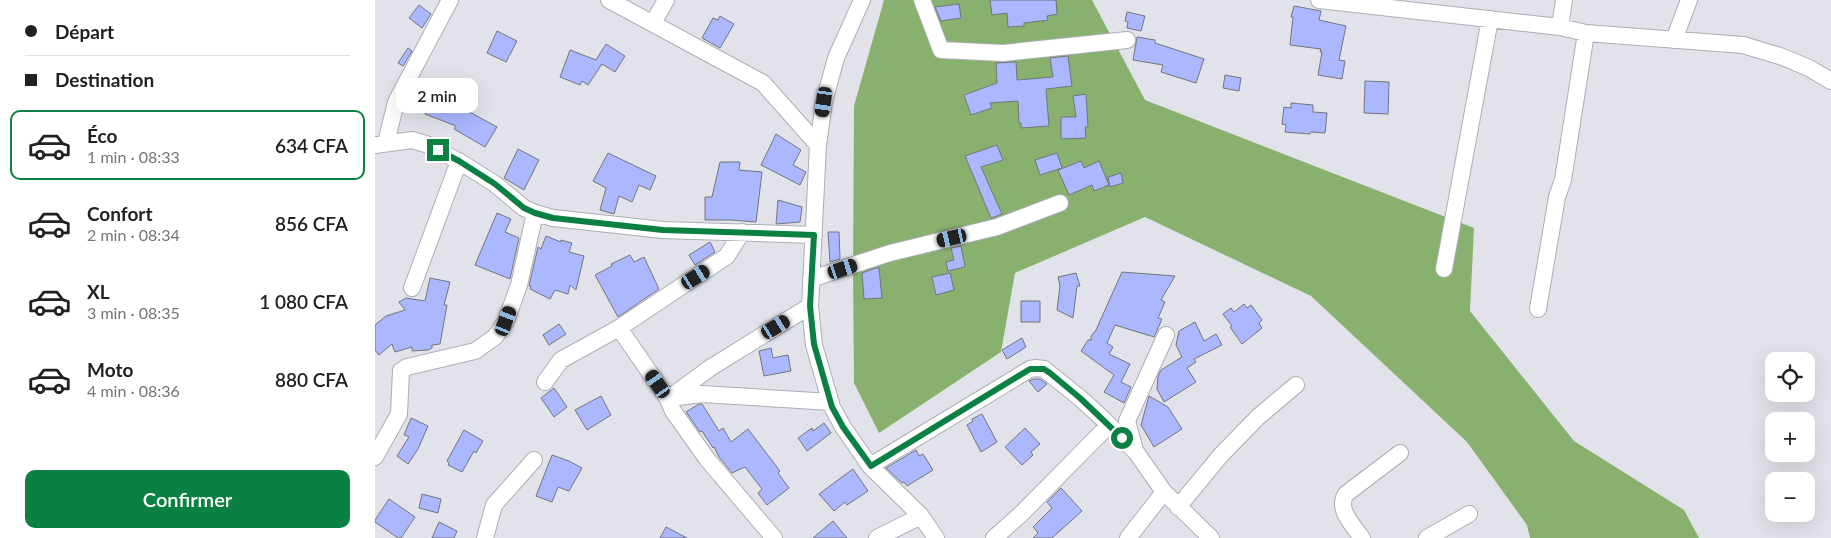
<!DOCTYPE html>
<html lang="fr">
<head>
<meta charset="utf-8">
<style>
  body { margin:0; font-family:Lato,sans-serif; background:#f6f6f6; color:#202124; height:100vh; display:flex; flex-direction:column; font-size:19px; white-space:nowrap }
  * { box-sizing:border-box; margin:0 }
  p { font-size:16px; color:#757577 }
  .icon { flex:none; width:28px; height:28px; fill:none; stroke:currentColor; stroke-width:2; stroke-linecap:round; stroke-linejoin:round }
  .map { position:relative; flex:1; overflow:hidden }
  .drawer { display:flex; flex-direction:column; background:#fff; width:375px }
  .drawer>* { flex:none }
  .top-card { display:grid; align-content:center; height:110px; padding:0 25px; background:#fff }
  .buttons { position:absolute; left:1390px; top:352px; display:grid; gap:10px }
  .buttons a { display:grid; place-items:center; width:50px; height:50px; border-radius:10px; background:#fff; box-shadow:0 5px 20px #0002; font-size:25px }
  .end { position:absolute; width:22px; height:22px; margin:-11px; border:6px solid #0b8043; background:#fff; box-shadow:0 0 0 2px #fff }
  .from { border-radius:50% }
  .bubble { position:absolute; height:35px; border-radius:10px; background:#fff; box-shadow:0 5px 20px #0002; font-size:16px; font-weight:600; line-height:35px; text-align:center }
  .car { position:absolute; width:15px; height:30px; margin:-15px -8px; border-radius:6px; box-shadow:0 0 4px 1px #0007; background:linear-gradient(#222 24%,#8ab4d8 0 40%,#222 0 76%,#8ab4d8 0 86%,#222 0) }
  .top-card b { display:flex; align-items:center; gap:18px; height:48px; font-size:19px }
  .top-card b+b { border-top:1px solid #e0e0e0 }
  .top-card i { width:12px; height:12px; background:#202124 }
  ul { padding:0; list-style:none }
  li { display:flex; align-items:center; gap:15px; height:70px; margin:0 10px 8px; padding:0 15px; border:2px solid transparent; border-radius:10px }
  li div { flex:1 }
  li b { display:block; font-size:19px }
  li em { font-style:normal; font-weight:600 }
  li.on { border-color:#0b8043 }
  li>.icon { width:45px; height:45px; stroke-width:1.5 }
  .cta { display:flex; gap:10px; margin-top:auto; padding:10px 25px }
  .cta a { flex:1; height:58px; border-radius:10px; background:#0b8043; color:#fff; font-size:20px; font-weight:600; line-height:58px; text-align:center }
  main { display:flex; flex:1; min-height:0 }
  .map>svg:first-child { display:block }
  .forest { fill:#88b16f }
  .building { fill:#abb7fe; stroke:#73757b }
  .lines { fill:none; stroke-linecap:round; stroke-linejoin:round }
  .minor-casing { stroke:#acaeb4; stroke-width:18 }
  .minor { stroke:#fff; stroke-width:16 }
  .route { stroke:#0b8043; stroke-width:6 }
</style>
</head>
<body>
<main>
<section class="drawer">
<div class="top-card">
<b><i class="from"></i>Départ</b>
<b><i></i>Destination</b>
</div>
<ul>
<li class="on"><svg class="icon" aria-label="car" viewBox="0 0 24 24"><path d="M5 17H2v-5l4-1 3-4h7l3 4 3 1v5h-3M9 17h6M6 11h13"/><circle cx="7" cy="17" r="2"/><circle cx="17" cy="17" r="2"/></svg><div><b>Éco</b><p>1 min · 08:33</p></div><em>634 CFA</em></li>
<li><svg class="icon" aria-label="car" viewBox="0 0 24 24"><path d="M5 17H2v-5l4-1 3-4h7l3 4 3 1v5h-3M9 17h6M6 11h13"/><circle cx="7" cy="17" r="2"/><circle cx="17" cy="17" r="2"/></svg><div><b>Confort</b><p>2 min · 08:34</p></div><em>856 CFA</em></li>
<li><svg class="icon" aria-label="car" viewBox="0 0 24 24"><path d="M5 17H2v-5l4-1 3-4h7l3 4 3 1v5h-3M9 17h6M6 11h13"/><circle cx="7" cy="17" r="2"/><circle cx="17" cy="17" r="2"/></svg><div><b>XL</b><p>3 min · 08:35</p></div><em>1 080 CFA</em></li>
<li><svg class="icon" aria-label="car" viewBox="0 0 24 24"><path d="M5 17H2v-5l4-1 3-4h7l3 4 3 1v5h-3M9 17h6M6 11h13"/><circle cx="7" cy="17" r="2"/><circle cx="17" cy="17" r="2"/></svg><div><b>Moto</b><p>4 min · 08:36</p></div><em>880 CFA</em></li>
</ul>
<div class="cta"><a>Confirmer</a></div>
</section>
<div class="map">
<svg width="1456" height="538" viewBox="0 0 1456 538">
  <rect width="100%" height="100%" fill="#e2e3ea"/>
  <path class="forest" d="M509,0H717L770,100L1099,228L1095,311L1199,441L1309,510L1324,538H1155L1152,525L1092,442L936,296L770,217L640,273L626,352L504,433L479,383L478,269L479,106Z"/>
  <path class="building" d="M615,0H681L682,14L672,16L673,20L649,23V26L633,27L632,13L617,15Z
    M584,4L586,18L566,21L560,7Z
    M44,5L56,14L47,28L34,18Z
    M919,6L946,11L944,20L971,26L964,60L970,61L967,79L943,75L947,52H945L946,49L915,45L918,17H916Z
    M752,12L770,16L766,31L752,28L753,22L750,21Z
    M345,16L359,24L345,48L327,38L338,18L343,20Z
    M122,31L142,41L131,62L112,53Z
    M762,37L780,40V43L829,59L821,83L786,72L788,65L758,60Z
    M231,44L250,56L240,72L227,64L213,85L207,81L205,85L185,77L195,50L221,60Z
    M33,48L37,51L28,66L23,63Z
    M693,56L697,86L671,89L674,126L646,128V123H644L643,101L615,103L617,108L596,115L589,95L622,83L621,63L641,62L642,80L678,77L675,58Z
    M850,75L866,78L864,91L848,88Z
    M990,81L1014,82L1013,114L989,113Z
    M60,93L122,127L110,147L79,129L81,126L50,114Z
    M711,94L713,127H710L711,138L686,139V117H701L698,96Z
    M916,103L938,105V112L952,113L950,133L936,132L935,134L910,132L911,125L907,124L909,107L916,108Z
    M401,134L426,150L418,165L431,172L425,185L386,165Z
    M622,145L628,160L606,167L627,214L616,218L590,156Z
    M143,149L164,160L149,190L129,178Z
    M233,153L281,176L275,190L264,185L257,202L244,196L239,214L225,210L231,188L218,181Z
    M682,153L687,168L665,175L660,160Z
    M706,161L709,168L724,161L734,185L719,191L717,185L694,195L683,170Z
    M345,162H365L364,170L387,172L381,222L356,220H330V197H337Z
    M746,173L748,183L735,187L733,177Z
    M403,200L427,207L425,222L401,224Z
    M122,213L136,219L130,232L144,238L135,279L100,265Z
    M453,232H464L465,259L455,262Z
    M171,236L186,242V240L197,243L194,252L209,256L201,290L195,285L193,294L180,290L175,299L155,289L156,286H154L163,247L166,249Z
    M335,242L340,252L320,265L314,255Z
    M586,246L590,267L573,271L571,262L579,260L576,248Z
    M255,255L259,262L269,257L284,289L243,317L220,275L237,266L236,264Z
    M501,268H504L507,298L489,299L487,273Z
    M747,272L800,276L786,300L790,302L783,318L787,319L779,337L740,325L732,343L738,347L734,354L755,364L746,382L756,387L749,403L729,392L739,375L706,351L713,340H716V336L721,330Z
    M575,273L579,290L561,295L557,277Z
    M701,273L705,286H702L698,318L682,310L685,286L683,277Z
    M55,278L75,282L69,305H72L65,344L57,345V348L53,350L37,351V347L20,352L17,344L4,355L0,350V325L11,316L30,310L24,302L31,298L50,301Z
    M646,301H665V322H646Z
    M869,304L872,308L876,305L887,320L884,323L887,328L867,344L855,327L857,326L848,314L856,308L859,312Z
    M820,322L829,341L841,334L847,345L819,359L821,362L812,368L821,382L789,402L782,389L783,376L786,370L807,357L801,345L804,331Z
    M184,324L191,334L174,345L168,335Z
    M647,338L651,347L632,359L627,350Z
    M396,348L398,358L413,355L416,371L389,376L384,351Z
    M659,379H665L672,384L663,392L654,381Z
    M179,388L192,407L179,417L166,398Z
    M226,396L236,415L212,430L200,410Z
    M774,396L793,407L807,429L779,447L766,425Z
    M324,404H327L344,431L348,428L356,442L373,429L405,471L403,473L414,488L392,505L383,493L387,489L370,467L357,473L344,457L339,447L338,448L327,431L325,432L311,412Z
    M607,414L622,442L606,452L592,425L598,421L597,419Z
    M36,418L53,426L43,449L33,464L22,456L34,437L29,435Z
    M449,423L456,433L432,451L423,438L437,428L438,431Z
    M650,428L665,444L656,452L658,455L647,465L630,447Z
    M89,430L108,441L101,453L99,451L87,472L73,465L74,463L72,461Z
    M541,450L544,456L548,454L558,470L532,486L529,482L527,483L511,468Z
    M177,455L194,461L207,468L194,491L183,487L177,502L161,496Z
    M478,469L493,491L472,505L470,502L459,511L444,494Z
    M686,488L707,511L677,538H658L663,533L658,527L677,508L672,502Z
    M47,494L66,499L63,513L44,508Z
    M14,499L40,517L26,538H23L0,522V520Z
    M458,521L472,538H438Z
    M64,522L82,531L79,538H57Z
    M291,527L312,538H285Z"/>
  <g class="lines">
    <defs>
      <path id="minor" d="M234,0L388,83L443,145
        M487,0L461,58L449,102L443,145L435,306L439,345L457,407L468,427L495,466L546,516L561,538
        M547,0L566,50L628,53L752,40
        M944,0L1185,27L1211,33L1368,45L1405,56L1434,68L1456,81
        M278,23L291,0
        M1185,27L1189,0
        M1299,40L1314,0
        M11,143L21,102L75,0
        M0,145L37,140L54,145L90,165L120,184L149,208L160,213L178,218L288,230L439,235
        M1069,269L1115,19
        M436,279L515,253L622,227L685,203
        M37,288L84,161
        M1163,309L1182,197L1188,180L1211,33
        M244,328L293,399L298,411L332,459L399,538
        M170,382L186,360L244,328L352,256L367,232
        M295,398L327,394L456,402
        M293,399L335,368L435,306
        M760,450L752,421L791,335
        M0,457L24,414L26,371L32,367L100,351L120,337L131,321L144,285L160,213
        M495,466L655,369L661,368L669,369L705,398L728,419L761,452L789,492L836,538
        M803,507L846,455L883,417L921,385
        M110,538L119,505L159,460
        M502,538L546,516
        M619,538L645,515L734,425
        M753,538L789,492
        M987,538C978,525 961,509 971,494L1025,453
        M1052,538L1094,514"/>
    </defs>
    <use href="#minor" class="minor-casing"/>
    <use href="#minor" class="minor"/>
  </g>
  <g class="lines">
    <path class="route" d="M63,150L84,161L120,184L149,208L160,213L178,218L288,230L439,235L435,306L439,344L457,407L468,427L496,466L655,369H669L675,373L705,398L747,438"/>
  </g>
</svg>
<div class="buttons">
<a><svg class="icon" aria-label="locate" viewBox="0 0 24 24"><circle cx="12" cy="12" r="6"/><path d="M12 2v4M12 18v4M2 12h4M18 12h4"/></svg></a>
<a>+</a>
<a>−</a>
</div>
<i class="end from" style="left:747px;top:438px"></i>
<i class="end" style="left:63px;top:150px"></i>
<div class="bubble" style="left:21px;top:78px;width:82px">2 min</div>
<i class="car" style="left:449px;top:102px;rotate:188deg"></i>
<i class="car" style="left:577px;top:238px;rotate:257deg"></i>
<i class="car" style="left:468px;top:269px;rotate:72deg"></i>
<i class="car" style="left:321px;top:277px;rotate:57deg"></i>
<i class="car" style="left:131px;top:321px;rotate:21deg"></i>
<i class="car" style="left:401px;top:327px;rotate:59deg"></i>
<i class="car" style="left:283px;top:384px;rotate:325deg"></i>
</div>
</main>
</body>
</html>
